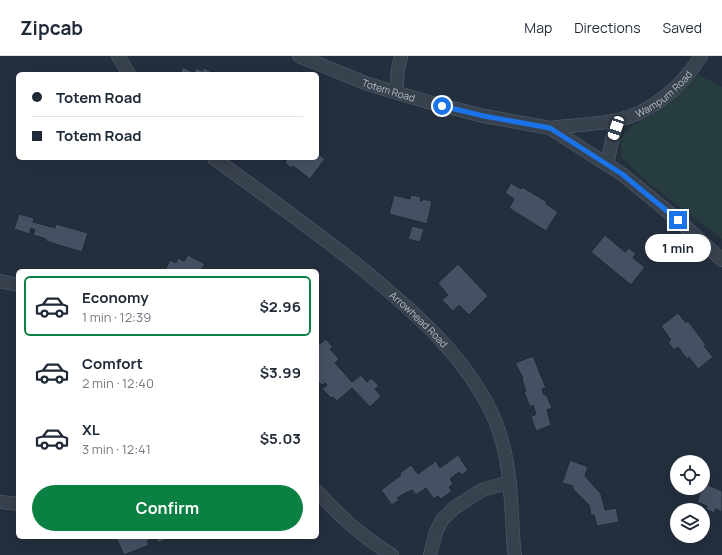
<!DOCTYPE html>
<html lang="en">
<head>
<meta charset="utf-8">
<style>
  body { margin:0; font-family:Manrope,sans-serif; background:#f2f2f3; color:#1f2937; height:100vh; display:flex; flex-direction:column; font-size:15px; white-space:nowrap }
  * { box-sizing:border-box; margin:0 }
  p { font-size:13px; color:#747a83 }
  .icon { flex:none; width:22px; height:22px; fill:none; stroke:currentColor; stroke-width:2; stroke-linecap:round; stroke-linejoin:round }
  .map { position:relative; flex:1; overflow:hidden }
  .drawer { position:absolute; left:16px; top:213px; width:303px; height:270px; display:flex; flex-direction:column; background:#fff; border-radius:6px; box-shadow:0 4px 16px #0002 }
  .drawer>* { flex:none }
  .hud { position:absolute; left:16px; top:16px; width:303px; height:88px; border-radius:6px; box-shadow:0 4px 16px #0002; display:grid; align-content:center; height:88px; padding:0 16px; background:#fff }
  .controls { position:absolute; left:670px; top:399px; display:grid; gap:8px }
  .controls a { display:grid; place-items:center; width:40px; height:40px; border-radius:50%; background:#fff; box-shadow:0 4px 16px #0002; font-size:20px }
  .end { position:absolute; width:18px; height:18px; margin:-9px; border:5px solid #1a73e8; background:#fff; box-shadow:0 0 0 2px #fff }
  .from { border-radius:50% }
  .bubble { position:absolute; height:28px; border-radius:14px; background:#fff; box-shadow:0 4px 16px #0002; font-size:13px; font-weight:700; line-height:28px; text-align:center }
  .car { position:absolute; width:12px; height:24px; margin:-12px -6px; border-radius:5px; box-shadow:0 0 3px 1px #0007; background:linear-gradient(#fff 24%,#345 0 40%,#fff 0 76%,#345 0 86%,#fff 0) }
  .hud b { display:flex; align-items:center; gap:14px; height:38px; font-size:15px }
  .hud b+b { border-top:1px solid #e0e1e3 }
  .hud i { width:10px; height:10px; background:#1f2937 }
  ul { padding:7px 0 0; list-style:none }
  li { display:flex; align-items:center; gap:12px; height:60px; margin:0 8px 6px; padding:0 8px; border:2px solid transparent; border-radius:6px }
  li div { flex:1 }
  li b { display:block; font-size:15px }
  li em { font-style:normal; font-weight:700 }
  li.selected { border-color:#0b8043 }
  li>.icon { width:36px; height:36px; stroke-width:1.5 }
  .primary-button { display:flex; gap:8px; margin-top:auto; padding:8px 16px }
  .primary-button a { flex:1; height:46px; border-radius:24px; background:#0b8043; color:#fff; font-size:16px; font-weight:700; line-height:46px; text-align:center }
  header { display:flex; align-items:center; gap:24px; box-sizing:border-box; height:56px; padding:0 20px; background:#fff; border-bottom:1px solid #e0e1e3 }
  header strong { font-size:19px }
  nav { display:flex; gap:22px; margin-inline-start:auto; font-size:14px }
  .map>svg:first-child { display:block }
  .green { fill:#263c3f }
  .building { fill:#455162; stroke:#1f2835 }
  .lines { fill:none; stroke-linecap:round; stroke-linejoin:round }
  .minor-casing { stroke:#565f6c; stroke-width:14 }
  .minor { stroke:#38414e; stroke-width:13 }
  .route { stroke:#1a73e8; stroke-width:5 }
  .labels { text-anchor:middle; stroke-width:3; stroke-linejoin:round; paint-order:stroke }
  .street-label { font-size:10px; fill:#b4bcc9; stroke:#1d2633 }
</style>
</head>
<body>
<header>
<strong>Zipcab</strong>
<nav><a>Map</a><a>Directions</a><a>Saved</a></nav>
</header>
<div class="map">
<svg width="722" height="499" viewBox="0 0 722 499">
  <rect width="100%" height="100%" fill="#242f3e"/>
  <path class="green" d="M697,18L722,31V183L651,129L622,102L620,83L633,69L654,58Z"/>
  <path class="building" d="M183,11L194,17L196,12L202,15L204,12L216,18H180Z
    M317,97L325,103L310,123L293,110L291,112L285,107L286,104L283,102H317Z
    M511,127L521,133L522,131L547,146L546,148L558,156L546,175L509,152L514,143L505,137Z
    M394,139L410,143L411,139L421,141L420,145H422L423,143L432,145L427,168L389,158Z
    M19,158L34,162L33,166L55,172L56,168L88,177L82,196L46,185V183L33,179L35,174L31,172L29,178L14,173Z
    M412,170L424,173L420,186L408,183Z
    M605,179L625,196L629,192L636,198L633,202L645,211L631,229L591,196Z
    M188,199L205,208L201,214L203,215H168L165,214L170,204L176,207L178,202L184,205Z
    M458,208L488,240L469,259L459,249L453,255L442,244L448,239L438,227Z
    M678,257L686,267L688,265L706,289L704,290L713,301L698,313L689,301L687,303L678,291L674,294L668,286L671,284L661,270Z
    M326,283L333,291L330,293L339,303L335,307L352,326L361,319L367,326L371,322L379,330L375,333L381,340L370,351L352,332L337,345L333,341L331,342L322,333L327,329L325,327L322,329L317,324V288L318,289Z
    M533,300L546,332L542,333L544,339L546,338L552,352L547,354L551,369L536,375L531,361L536,358L533,349L530,351L524,336L526,335L522,323L523,322L515,307Z
    M458,399L468,414L462,419L459,416L450,423L453,428L449,431L452,435L441,443L438,440L434,443L426,432L416,439L412,434L405,437L397,442L399,444L392,449L381,434L401,419L400,417L411,409L418,418L436,405L440,412Z
    M570,404L588,411L585,420L601,438L605,454L616,452L619,466L597,470L594,459H591L589,449L573,433V430L562,427Z
    M704,427L722,435V456L716,453L714,457L706,453L707,450L697,446Z
    M116,481H169V482L158,487L156,481L147,485L149,489L124,499Z"/>
  <g class="lines">
    <defs>
      <g id="minor">
        <path d="M118,0L129,18"/>
        <path id="s1" d="M299,0L368,28L428,46L484,60L550,72L622,118L678,164L722,204"/>
        <path d="M396,36L398,13L401,0"/>
        <path id="s2" d="M550,72C572,69 596,69 618,64C653,56 682,30 701,0"/>
        <path id="s3" d="M214,102C263,138 312,173 360,211C413,255 469,301 496,367C512,408 511,452 514,495L515,499"/>
        <path d="M607,109L613,80L618,64"/>
        <path d="M0,225L18,229"/>
        <path d="M317,435C339,460 364,482 392,499"/>
        <path d="M0,446L18,448"/>
        <path d="M430,499L436,476L442,464L454,452L482,434L510,426"/>
      </g>
    </defs>
    <use href="#minor" class="minor-casing"/>
    <use href="#minor" class="minor"/>
  </g>
  <g class="lines">
    <path class="route" d="M442,50L484,60L550,72L622,118L678,164"/>
  </g>
  <g class="labels">
    <g class="street-label">
      <text dy="4" stroke="none"><textPath href="#s1" startOffset="96">Totem Road</textPath></text>
      <text dy="4" stroke="none"><textPath href="#s2" startOffset="122">Wampum Road</textPath></text>
      <text dy="4" stroke="none"><textPath href="#s3" startOffset="261">Arrowhead Road</textPath></text>
    </g>
  </g>
</svg>
<div class="controls">
<a><svg class="icon" aria-label="locate" viewBox="0 0 24 24"><circle cx="12" cy="12" r="6"/><path d="M12 2v4M12 18v4M2 12h4M18 12h4"/></svg></a>
<a><svg class="icon" aria-label="layers" viewBox="0 0 24 24"><path d="M12 4l9 5-9 5-9-5zM3 14l9 5 9-5"/></svg></a>
</div>
<i class="end from" style="left:442px;top:50px"></i>
<i class="end" style="left:678px;top:164px"></i>
<div class="bubble" style="left:645px;top:178px;width:66px">1 min</div>
<i class="car" style="left:616px;top:72px;rotate:199deg"></i>
<div class="hud">
<b><i class="from"></i>Totem Road</b>
<b><i></i>Totem Road</b>
</div>
<section class="drawer">
<ul>
<li class="selected"><svg class="icon" aria-label="car" viewBox="0 0 24 24"><path d="M5 17H2v-5l4-1 3-4h7l3 4 3 1v5h-3M9 17h6M6 11h13"/><circle cx="7" cy="17" r="2"/><circle cx="17" cy="17" r="2"/></svg><div><b>Economy</b><p>1 min · 12:39</p></div><em>$2.96</em></li>
<li><svg class="icon" aria-label="car" viewBox="0 0 24 24"><path d="M5 17H2v-5l4-1 3-4h7l3 4 3 1v5h-3M9 17h6M6 11h13"/><circle cx="7" cy="17" r="2"/><circle cx="17" cy="17" r="2"/></svg><div><b>Comfort</b><p>2 min · 12:40</p></div><em>$3.99</em></li>
<li><svg class="icon" aria-label="car" viewBox="0 0 24 24"><path d="M5 17H2v-5l4-1 3-4h7l3 4 3 1v5h-3M9 17h6M6 11h13"/><circle cx="7" cy="17" r="2"/><circle cx="17" cy="17" r="2"/></svg><div><b>XL</b><p>3 min · 12:41</p></div><em>$5.03</em></li>
</ul>
<div class="primary-button"><a>Confirm</a></div>
</section>
</div>
</body>
</html>
